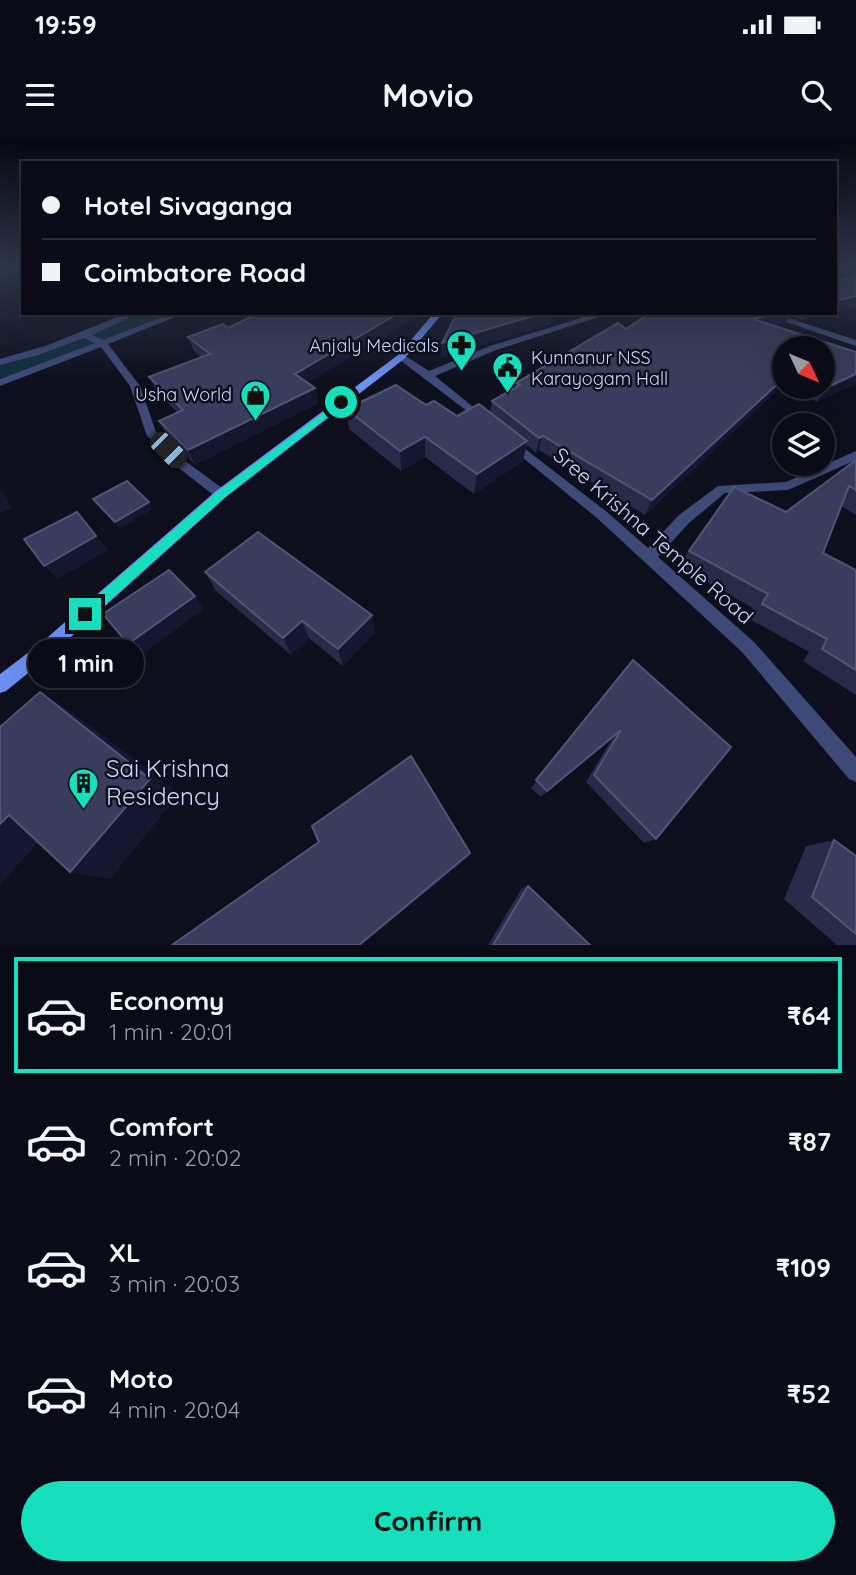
<!DOCTYPE html>
<html lang="en">
<head>
<meta charset="utf-8">
<style>
  body { margin:0; font-family:Quicksand,sans-serif; background:#181923; color:#f1f3f6; height:100vh; display:flex; flex-direction:column; font-size:26px; white-space:nowrap }
  * { box-sizing:border-box; margin:0 }
  p { font-size:23px; color:#999ba1 }
  .icon { flex:none; width:38px; height:38px; fill:none; stroke:currentColor; stroke-width:2; stroke-linecap:round; stroke-linejoin:round }
  .map { position:relative; height:805px; overflow:hidden }
  .drawer { display:flex; flex-direction:column; background:#0a0b16; flex:1 }
  .drawer>* { flex:none }
  .top-card { position:absolute; left:21px; top:21px; width:816px; height:154px; border-radius:0px; box-shadow:0 7px 28px #0002,0 0 0 2px #2a2b35; display:grid; align-content:center; height:154px; padding:0 21px; background:#0a0b16 }
  .needle { width:46px; rotate:134deg }
  .fabs { position:absolute; left:772px; top:196px; display:grid; gap:14px }
  .fabs a { display:grid; place-items:center; width:63px; height:63px; border-radius:50%; background:#0a0b16; box-shadow:0 7px 28px #0002,0 0 0 2px #2a2b35; font-size:35px }
  .end { position:absolute; width:32px; height:32px; margin:-16px; border:9px solid #15dfbd; background:#111; box-shadow:0 0 0 4px #111 }
  .from { border-radius:50% }
  .bubble { position:absolute; height:49px; border-radius:24px; background:#0a0b16; box-shadow:0 7px 28px #0002,0 0 0 2px #2a2b35; font-size:23px; font-weight:700; line-height:49px; text-align:center }
  .car { position:absolute; width:21px; height:42px; margin:-21px -10px; border-radius:9px; box-shadow:0 0 5px 2px #0007; background:linear-gradient(#222 24%,#8ab4d8 0 40%,#222 0 76%,#8ab4d8 0 86%,#222 0) }
  .top-card b { display:flex; align-items:center; gap:24px; height:66px; font-size:26px }
  .top-card b+b { border-top:2px solid #2a2b35 }
  .top-card i { width:18px; height:18px; background:#f1f3f6 }
  ul { padding:12px 0 0; list-style:none }
  li { display:flex; align-items:center; gap:21px; height:116px; margin:0 14px 10px; padding:0 7px; border:4px solid transparent; border-radius:0px }
  li div { flex:1 }
  li b { display:block; font-size:26px }
  li em { font-style:normal; font-weight:700 }
  li.current { border-color:#15dfbd }
  li>.icon { width:63px; height:63px; stroke-width:1.5 }
  .button { display:flex; gap:14px; margin-top:auto; padding:14px 21px }
  .button a { flex:1; height:80px; border-radius:42px; background:#15dfbd; color:#111; font-size:28px; font-weight:700; line-height:80px; text-align:center }
  .status { display:flex; justify-content:space-between; align-items:center; height:49px; padding:0 35px; background:#0a0b16; direction:ltr }
  .status svg { height:19px; fill:currentColor }
  header { display:flex; justify-content:space-between; align-items:center; height:91px; padding:0 21px; background:#0a0b16; font-size:32px; font-weight:700 }
  .map>svg:first-child { display:block }
  .lines { fill:none; stroke-linecap:round; stroke-linejoin:round }
  .canal { fill:#112e3d; fill-rule:evenodd }
  .street { fill:#3d4a77; fill-rule:evenodd }
  .secondary { fill:#6d8ef2; fill-rule:evenodd }
  .wall { fill:#282a49 }
  .shaded-wall { fill:#151730 }
  .building { fill:#393c5c; stroke:#515475; stroke-width:2 }
  .route { fill:#15dfbd }
  .labels { text-anchor:middle; stroke-width:5; stroke-linejoin:round; paint-order:stroke }
  .far-poi-label { font-size:18px; fill:#ced4fa; stroke:#0d0f1d; text-anchor:end }
  .street-label { font-size:21px; fill:#ced4fa; stroke:#0d0f1d }
  .near-poi-label { font-size:24px; fill:#ced4fa; stroke:#0d0f1d; text-anchor:start }
</style>
</head>
<body>
<div class="status"><b>19:59</b><svg viewBox="0 0 49 12"><path d="M0 12V9h3v3zM5 12V6h3v6zM10 12V3h3v9zM15 12V0h3v12zM26 1h20v11H26zM47 4h2v5h-2z"/></svg></div>
<header><svg class="icon" aria-label="menu" viewBox="0 0 24 24"><path d="M4 6h16M4 12h16M4 18h16"/></svg>Movio<svg class="icon" aria-label="search" viewBox="0 0 24 24"><circle cx="10" cy="10" r="6"/><path d="M15 15l6 6"/></svg></header>
<div class="map">
<svg width="856" height="805" viewBox="0 0 856 805">
  <rect width="100%" height="100%" fill="#0d0f1d"/>
  <g class="lines">
    <path class="canal" d="M134,173H169L166,178L46,227L0,238V220L28,214Z"/>
    <path class="street" d="M127,173H139L92,195L103,200L173,173H185L108,204L140,246L156,292L188,323L226,351L227,354L226,357H216L180,329L147,296L130,246L101,207L0,246V239L95,203L84,198L38,215L0,225V219L48,205Z
      M597,173H611L496,210L435,236L488,279L490,281L484,284L396,217L404,215L429,231L490,206Z
      M760,173H773L856,200V206Z
      M511,298L607,372L648,408L679,375L718,346L786,342L856,311V320L788,350L725,353L689,383L658,417L754,502L856,617V642L849,639L742,512L597,378L507,305V299Z"/>
    <path class="secondary" d="M434,173H443L404,219L226,357L53,513L6,551L0,553V534L41,503L216,351L398,215Z"/>
  </g>
  <path class="wall" d="M650,173H831L803,180L790,176L785,184L776,186L856,212L817,262L800,247H822V208H784V244L645,375L539,310L536,313L527,305L523,321L474,354L425,317L401,331L349,289L346,269L426,265L457,276L490,272L492,261L515,248L516,243L626,189Z
    M228,188L307,243L318,263L195,325L167,296L159,281L178,273L157,252L149,237L201,217L194,211L188,197Z
    M856,320V375L841,366L823,413L856,430V555L803,521L809,512L748,478L753,468L678,426L734,347L786,372Z
    M205,432L372,475L375,493L343,526L309,498L291,515L216,451Z
    M633,520L656,699L644,703L586,642L612,599L541,657L531,648Z
    M834,700L856,716V805H837L784,759L806,706Z
    M528,746L590,805H488L522,748Z"/>
  <path class="shaded-wall" d="M856,156V167L835,172V161Z
    M399,173H423L298,249L295,234Z
    M543,173H553L551,184L441,218L442,203Z
    M780,173H791L785,184L746,194L753,179Z
    M807,173H831L803,180Z
    M856,234V244L817,262L828,247Z
    M784,238V244L645,375L652,360Z
    M315,248L318,263L195,325L188,310Z
    M543,296L539,310L536,313L539,298Z
    M425,297V317L401,331L400,311Z
    M527,301L523,321L474,354L477,334Z
    M0,348L12,368L0,373Z
    M149,362L153,369L120,389L115,382Z
    M77,372L108,410L58,439L44,426Z
    M195,456L204,469L140,516L128,504Z
    M372,475L375,493L343,526L338,509Z
    M302,481L309,498L291,515L283,498Z
    M40,552L75,574L179,654L110,739L70,732Z
    M621,590L612,599L541,657L547,651Z
    M9,675L53,687L0,744V684Z
    M470,713L468,718L362,805H359Z"/>
  <path class="building" d="M856,135V156L835,161V137L840,140Z
    M259,173H399L295,234L315,248L188,310L159,281L183,270L149,237L210,214L188,197L223,184L228,188Z
    M457,173H543L442,203Z
    M650,173H780L753,179L856,212V234L828,247L822,243V208H784V238L652,360L543,296L539,298L492,261L520,245L516,243L618,183L626,189Z
    M396,245L426,265L434,261L457,276L479,264L527,301L477,334L425,297L400,311L346,269Z
    M856,320V350L849,346L823,413L856,430V530L822,509L827,499L762,464L768,454L689,411L734,347L786,372Z
    M127,341L149,362L115,382L93,359Z
    M77,372L96,396L44,426L24,399Z
    M258,392L372,475L338,509L302,481L283,498L205,432Z
    M169,430L195,456L128,504L103,474Z
    M633,520L731,607L656,699L594,635L621,590L547,651L536,640Z
    M40,552L150,639L70,732L9,675L0,684V587Z
    M411,616L470,713L359,805H172L319,702L312,686Z
    M834,700L856,716V794L812,757Z
    M528,746L590,805H493Z"/>
  <linearGradient id="sky" x2="0" y2="1"><stop stop-color="#070810"/><stop offset="0.53" stop-color="#2f374c"/><stop offset="1" stop-color="#2f374c" stop-opacity="0"/></linearGradient>
  <rect width="856" height="239" fill="url(#sky)"/>
  <path class="route" d="M341,260L344,264L225,357L90,478H81V470L217,352Z"/>
  <defs>
    <symbol id="pharmacy-pin" viewBox="-11 -11 22 30"><path d="M0 17L-7.5 6A9.5 9.5 0 1 1 7.5 6Z" fill="#15dfbd" stroke="#0d0f1d"/><path d="M-2-6h4v4h4v4h-4v4h-4v-4h-4v-4h4Z" fill="#111"/></symbol>
    <symbol id="civic-pin" viewBox="-11 -11 22 30"><path d="M0 17L-7.5 6A9.5 9.5 0 1 1 7.5 6Z" fill="#15dfbd" stroke="#0d0f1d"/><path d="M-.6-6.5H3V-4.5H.6V-3L4-1V1h2V6H-6V1h2V-1L-.6-3ZM-1.2 2.5V6h2.4V2.5Z" fill="#111"/></symbol>
    <symbol id="shop-pin" viewBox="-11 -11 22 30"><path d="M0 17L-7.5 6A9.5 9.5 0 1 1 7.5 6Z" fill="#15dfbd" stroke="#0d0f1d"/><path d="M-5-2.5h2.3a2.7 3.5 0 0 1 5.4 0H5L5.5 6h-11ZM-1.5-2.5h3a1.5 2.3 0 0 0-3 0Z" fill="#111"/></symbol>
    <symbol id="building-pin" viewBox="-11 -11 22 30"><path d="M0 17L-7.5 6A9.5 9.5 0 1 1 7.5 6Z" fill="#15dfbd" stroke="#0d0f1d"/><path d="M-4-6H4V6H1V3H-1V6H-4ZM-2.5-4.3h1.7v1.8h-1.7ZM.8-4.3h1.7v1.8H.8ZM-2.5-1h1.7V.8h-1.7ZM.8-1h1.7V.8H.8Z" fill="#111"/></symbol>
  </defs>
  <g fill-rule="evenodd">
    <use href="#pharmacy-pin" x="444" y="188" width="35" height="47"/>
    <use href="#civic-pin" x="490" y="210" width="35" height="47"/>
    <use href="#shop-pin" x="238" y="238" width="35" height="47"/>
    <use href="#building-pin" x="66" y="626" width="35" height="47"/>
  </g>
  <g class="labels">
    <g class="far-poi-label">
      <text x="439" y="212">Anjaly Medicals</text>
      <text x="531" y="224" text-anchor="start">Kunnanur NSS<tspan x="531" dy="21">Karayogam Hall</tspan></text>
      <text x="232" y="261">Usha World</text>
    </g>
    <g class="street-label">
      <text transform="translate(653 396) rotate(41)" y="7">Sree Krishna Temple Road</text>
    </g>
    <g class="near-poi-label">
      <text x="106" y="637">Sai Krishna<tspan x="106" dy="28">Residency</tspan></text>
    </g>
  </g>
</svg>
<div class="fabs">
<a><svg class="needle" viewBox="-14 -14 28 28"><path d="M0-13l5 13h-10z" fill="#e53935"/><path d="M0 13l5-13h-10z" fill="#999ba1"/></svg></a>
<a><svg class="icon" aria-label="layers" viewBox="0 0 24 24"><path d="M12 4l9 5-9 5-9-5zM3 14l9 5 9-5"/></svg></a>
</div>
<i class="end from" style="left:341px;top:262px"></i>
<i class="end" style="left:85px;top:474px"></i>
<div class="bubble" style="left:28px;top:499px;width:116px">1 min</div>
<i class="car" style="left:168px;top:310px;rotate:135deg"></i>
<div class="top-card">
<b><i class="from"></i>Hotel Sivaganga</b>
<b><i></i>Coimbatore Road</b>
</div>
</div>
<section class="drawer">
<ul>
<li class="current"><svg class="icon" aria-label="car" viewBox="0 0 24 24"><path d="M5 17H2v-5l4-1 3-4h7l3 4 3 1v5h-3M9 17h6M6 11h13"/><circle cx="7" cy="17" r="2"/><circle cx="17" cy="17" r="2"/></svg><div><b>Economy</b><p>1 min · 20:01</p></div><em>₹64</em></li>
<li><svg class="icon" aria-label="car" viewBox="0 0 24 24"><path d="M5 17H2v-5l4-1 3-4h7l3 4 3 1v5h-3M9 17h6M6 11h13"/><circle cx="7" cy="17" r="2"/><circle cx="17" cy="17" r="2"/></svg><div><b>Comfort</b><p>2 min · 20:02</p></div><em>₹87</em></li>
<li><svg class="icon" aria-label="car" viewBox="0 0 24 24"><path d="M5 17H2v-5l4-1 3-4h7l3 4 3 1v5h-3M9 17h6M6 11h13"/><circle cx="7" cy="17" r="2"/><circle cx="17" cy="17" r="2"/></svg><div><b>XL</b><p>3 min · 20:03</p></div><em>₹109</em></li>
<li><svg class="icon" aria-label="car" viewBox="0 0 24 24"><path d="M5 17H2v-5l4-1 3-4h7l3 4 3 1v5h-3M9 17h6M6 11h13"/><circle cx="7" cy="17" r="2"/><circle cx="17" cy="17" r="2"/></svg><div><b>Moto</b><p>4 min · 20:04</p></div><em>₹52</em></li>
</ul>
<div class="button"><a>Confirm</a></div>
</section>
</body>
</html>
